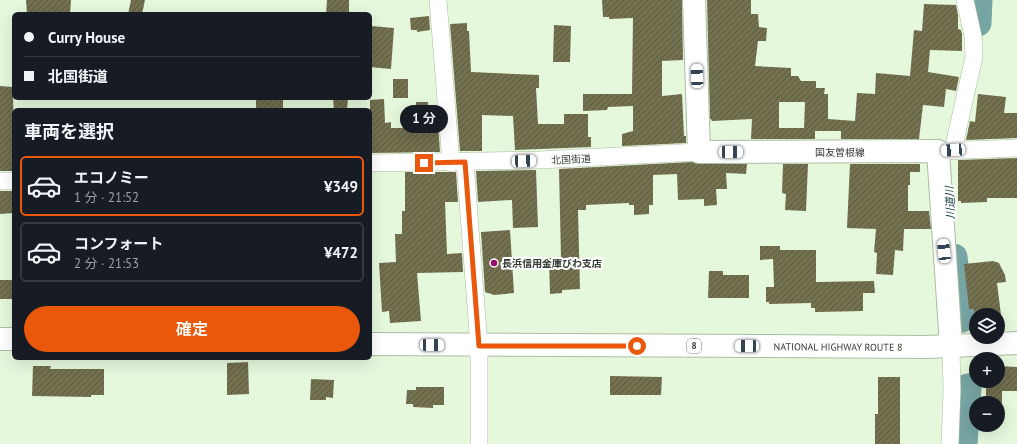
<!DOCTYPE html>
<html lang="ja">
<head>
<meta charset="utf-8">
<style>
  body { margin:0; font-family:"PT Sans","Noto Sans JP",sans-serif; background:#20242c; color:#f1f3f6; height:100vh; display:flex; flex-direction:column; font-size:15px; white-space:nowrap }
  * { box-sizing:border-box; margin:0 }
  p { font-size:13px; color:#9ea1a6 }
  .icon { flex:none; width:22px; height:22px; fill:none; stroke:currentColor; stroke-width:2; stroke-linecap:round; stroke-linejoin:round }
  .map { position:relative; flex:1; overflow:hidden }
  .sheet { position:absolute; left:12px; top:108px; width:360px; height:252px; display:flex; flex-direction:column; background:#171b24; border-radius:6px; box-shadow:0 4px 16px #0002 }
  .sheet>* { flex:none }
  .guide { position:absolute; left:12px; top:12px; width:360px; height:88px; border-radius:6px; box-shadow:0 4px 16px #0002; display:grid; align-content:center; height:88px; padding:0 12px; background:#171b24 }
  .buttons { position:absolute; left:969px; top:308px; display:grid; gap:8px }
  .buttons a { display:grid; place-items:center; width:36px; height:36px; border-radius:50%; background:#171b24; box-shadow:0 4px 16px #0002; font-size:20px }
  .end { position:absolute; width:18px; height:18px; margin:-9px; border:5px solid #ea580c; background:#fff; box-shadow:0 0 0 2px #fff }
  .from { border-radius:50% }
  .bubble { position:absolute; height:28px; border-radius:14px; background:#171b24; box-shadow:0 4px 16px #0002; font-size:13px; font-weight:600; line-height:28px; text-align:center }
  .car { position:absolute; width:12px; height:24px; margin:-12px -6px; border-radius:5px; box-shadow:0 0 3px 1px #0007; background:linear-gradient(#fff 24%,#345 0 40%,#fff 0 76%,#345 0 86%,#fff 0) }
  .guide b { display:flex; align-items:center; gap:14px; height:38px; font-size:15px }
  .guide b+b { border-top:1px solid #363941 }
  .guide i { width:10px; height:10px; background:#f1f3f6 }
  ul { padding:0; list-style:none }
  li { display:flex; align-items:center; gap:12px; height:60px; margin:0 8px 6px; padding:0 4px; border:2px solid #363941; border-radius:6px }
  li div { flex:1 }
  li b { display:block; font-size:15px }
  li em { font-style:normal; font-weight:600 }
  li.selected { border-color:#ea580c }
  li>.icon { width:36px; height:36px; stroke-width:1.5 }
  h2 { padding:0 12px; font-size:18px; line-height:48px }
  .primary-button { display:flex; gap:8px; margin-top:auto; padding:8px 12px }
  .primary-button a { flex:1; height:46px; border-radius:24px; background:#ea580c; color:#fff; font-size:16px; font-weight:600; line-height:46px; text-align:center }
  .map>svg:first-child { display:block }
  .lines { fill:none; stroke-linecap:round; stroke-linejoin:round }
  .river { stroke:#77a5a4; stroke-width:27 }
  .building { fill:url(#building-hatch); fill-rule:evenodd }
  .street-casing { stroke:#abbda3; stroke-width:18 }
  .secondary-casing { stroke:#abbda3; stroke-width:24 }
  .highway-casing { stroke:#abbda3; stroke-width:24 }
  .street { stroke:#fff; stroke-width:17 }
  .secondary { stroke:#fff; stroke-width:22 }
  .highway { stroke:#fff; stroke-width:22 }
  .route { stroke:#ea580c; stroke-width:5 }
  .poi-dot { fill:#960e65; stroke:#fff; stroke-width:1.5 }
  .labels { text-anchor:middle; stroke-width:4; stroke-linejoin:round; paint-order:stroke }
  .shield { fill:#fff; stroke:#70756d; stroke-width:1 }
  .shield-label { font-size:9px; font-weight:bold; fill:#323a2f }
  .street-label { font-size:10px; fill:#323a2f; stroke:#fff }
  .poi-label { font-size:10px; font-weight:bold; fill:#323a2f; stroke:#fff; text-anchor:start }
  .water-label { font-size:11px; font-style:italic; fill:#113e3d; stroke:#fff }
</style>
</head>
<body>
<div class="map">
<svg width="1017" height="444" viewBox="0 0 1017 444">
  <defs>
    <pattern id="building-hatch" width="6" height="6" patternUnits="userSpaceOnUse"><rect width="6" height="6" fill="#737150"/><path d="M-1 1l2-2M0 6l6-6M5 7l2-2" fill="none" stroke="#5a5940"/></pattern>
  </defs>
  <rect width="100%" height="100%" fill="#e5f8dc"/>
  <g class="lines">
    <path class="river" d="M978,23L979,0
      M954,257L962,319
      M964,444L968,387"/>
  </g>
  <path class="building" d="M26,0H71L70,14H27Z
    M131,0H145L142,14H128Z
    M327,0H349V14H326Z
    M602,0H682L683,60L662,61V96L682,94L684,136H686V143L622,146V134L633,131V106L608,107L607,110L583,111V94H632L633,18L609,19V17H603Z
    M707,0H751V14H758L759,27L767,28L766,41H758L755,66L791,68V76H798L801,81H816V88H825L824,94H828V119L855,121L857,93L875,94L876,73L910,76L914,30L922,31L924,4L956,5L958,15V29L961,30L962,34V51L930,50L928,72L959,77L956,91L946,89L944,107L923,105L919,139H841V131H815V139H751L752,119L712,121L710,118ZM779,102H805L804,128H779Z
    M429,16L430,30L417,32V30H411L410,18Z
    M467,23V31H469L471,72L539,75V88H536L538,124H564V114H588V137H591V147L515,150L513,116L482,115V151H460L450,24Z
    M554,25L571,26L570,62H553Z
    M371,26L394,28L391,69L370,67Z
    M393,79H408V98H393Z
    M0,86L13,87L14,171H0Z
    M978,94L1006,97L1004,113H1017V138L966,140L970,121L975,122Z
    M256,98H283V110H256Z
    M333,98H348L347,110H334Z
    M384,99L385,123L391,122V128H415L416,102H428V109H437L440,152L370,153V100Z
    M1017,158V198H987V202L961,203V201H958V160Z
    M692,162L699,164H747L746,174L726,173L727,189H716L717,205L704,206V199L678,200L677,174L653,175V205H649V214L634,215V205H629V203L586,205V210H578L580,289L562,290V293L550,294L549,258H561L559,169Z
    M783,164H808L806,211L785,210L786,194L782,193Z
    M850,164H920V172H910V185H908V211H929L931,229H904L903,251L895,250L893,275L876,274L877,253L874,252L876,229L847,228Z
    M536,170L538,227L513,228L512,200L478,202L476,171Z
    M405,172H456L458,202H445L447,254L462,253L463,272L417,273L421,321L390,323L389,311L382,312L379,263L396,262L395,234H402V211H405Z
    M0,191H14V213L0,214Z
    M510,230L514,293L494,295L485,292L481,232Z
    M760,246H780V250H816V282L874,281L875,293H863V311L818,312H815V308H811V303L769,304V302H766V287H774L773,259L760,260Z
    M993,261L999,263L1005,275L1006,282L997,283L1001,315H976L975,318L974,309H969L964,264Z
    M709,271H723V275H749V298H708Z
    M0,280H14V299H0Z
    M248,362L249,394L227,395V363Z
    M33,366H51L50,369H104V395H91V397L32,396Z
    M998,366L1017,367V391H1002V403H986V381H998Z
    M610,376L662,377L661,395H610Z
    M878,377H900V444H875V414H878Z
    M311,379L334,380L333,398L326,397V400H310Z
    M416,387H444V405H433V408L413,407V404H406L407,390H416Z"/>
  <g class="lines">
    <defs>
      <path id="street" d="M438,0L451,163
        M953,150L974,57L973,36L965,0
        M942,151L1017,148
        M465,162L479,346V444
        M370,163L539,160L699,152
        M0,181H14
        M950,444L952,391L951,346"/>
      <path id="secondary" d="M694,0L699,152L938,151L951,346"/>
      <g id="highway">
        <path d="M0,339H14"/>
        <path id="s1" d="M370,344L927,347L1017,343"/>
      </g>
    </defs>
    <use href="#street" class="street-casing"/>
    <use href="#secondary" class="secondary-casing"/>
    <use href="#highway" class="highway-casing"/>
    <use href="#street" class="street"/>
    <use href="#secondary" class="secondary"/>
    <use href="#highway" class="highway"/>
  </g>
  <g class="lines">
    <path class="route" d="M424,163L465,162L479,346H637"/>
  </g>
  <circle class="poi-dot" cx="494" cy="263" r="4"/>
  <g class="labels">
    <rect class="shield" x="687" y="339" width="14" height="14" rx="3"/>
    <g class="shield-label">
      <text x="694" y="349">8</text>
    </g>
    <g class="street-label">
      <text x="840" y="156">国友曽根線</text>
      <text transform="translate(571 159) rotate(-3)" y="4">北国街道</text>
      <text dy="4" stroke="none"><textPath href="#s1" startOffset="468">NATIONAL HIGHWAY ROUTE 8</textPath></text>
    </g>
    <g class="poi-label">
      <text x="502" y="267">長浜信用金庫びわ支店</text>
    </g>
    <g class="water-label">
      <text transform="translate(950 203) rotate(-92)" y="4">川道川</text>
    </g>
  </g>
</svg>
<div class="buttons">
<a><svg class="icon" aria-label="layers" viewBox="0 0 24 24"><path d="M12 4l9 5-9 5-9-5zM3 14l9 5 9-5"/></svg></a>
<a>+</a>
<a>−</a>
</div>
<i class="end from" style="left:637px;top:346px"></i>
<i class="end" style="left:424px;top:163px"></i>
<div class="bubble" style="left:400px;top:105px;width:48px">1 分</div>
<i class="car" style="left:697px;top:76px;rotate:358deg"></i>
<i class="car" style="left:953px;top:150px;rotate:266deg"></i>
<i class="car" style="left:731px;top:152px;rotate:90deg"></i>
<i class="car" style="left:524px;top:161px;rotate:88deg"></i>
<i class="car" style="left:944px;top:251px;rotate:354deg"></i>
<i class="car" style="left:432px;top:345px;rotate:91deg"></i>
<i class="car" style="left:747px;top:346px;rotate:270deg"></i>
<div class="guide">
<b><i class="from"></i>Curry House</b>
<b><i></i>北国街道</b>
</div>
<section class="sheet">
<h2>車両を選択</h2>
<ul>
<li class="selected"><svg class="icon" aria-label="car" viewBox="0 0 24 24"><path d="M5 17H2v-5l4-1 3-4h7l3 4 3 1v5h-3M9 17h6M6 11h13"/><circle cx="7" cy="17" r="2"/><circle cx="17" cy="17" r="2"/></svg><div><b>エコノミー</b><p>1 分 · 21:52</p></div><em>¥349</em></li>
<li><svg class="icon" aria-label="car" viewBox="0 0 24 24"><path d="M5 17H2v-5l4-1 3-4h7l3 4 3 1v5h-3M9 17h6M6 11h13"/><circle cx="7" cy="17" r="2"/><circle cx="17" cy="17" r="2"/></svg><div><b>コンフォート</b><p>2 分 · 21:53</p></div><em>¥472</em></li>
</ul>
<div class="primary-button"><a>確定</a></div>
</section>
</div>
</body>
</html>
